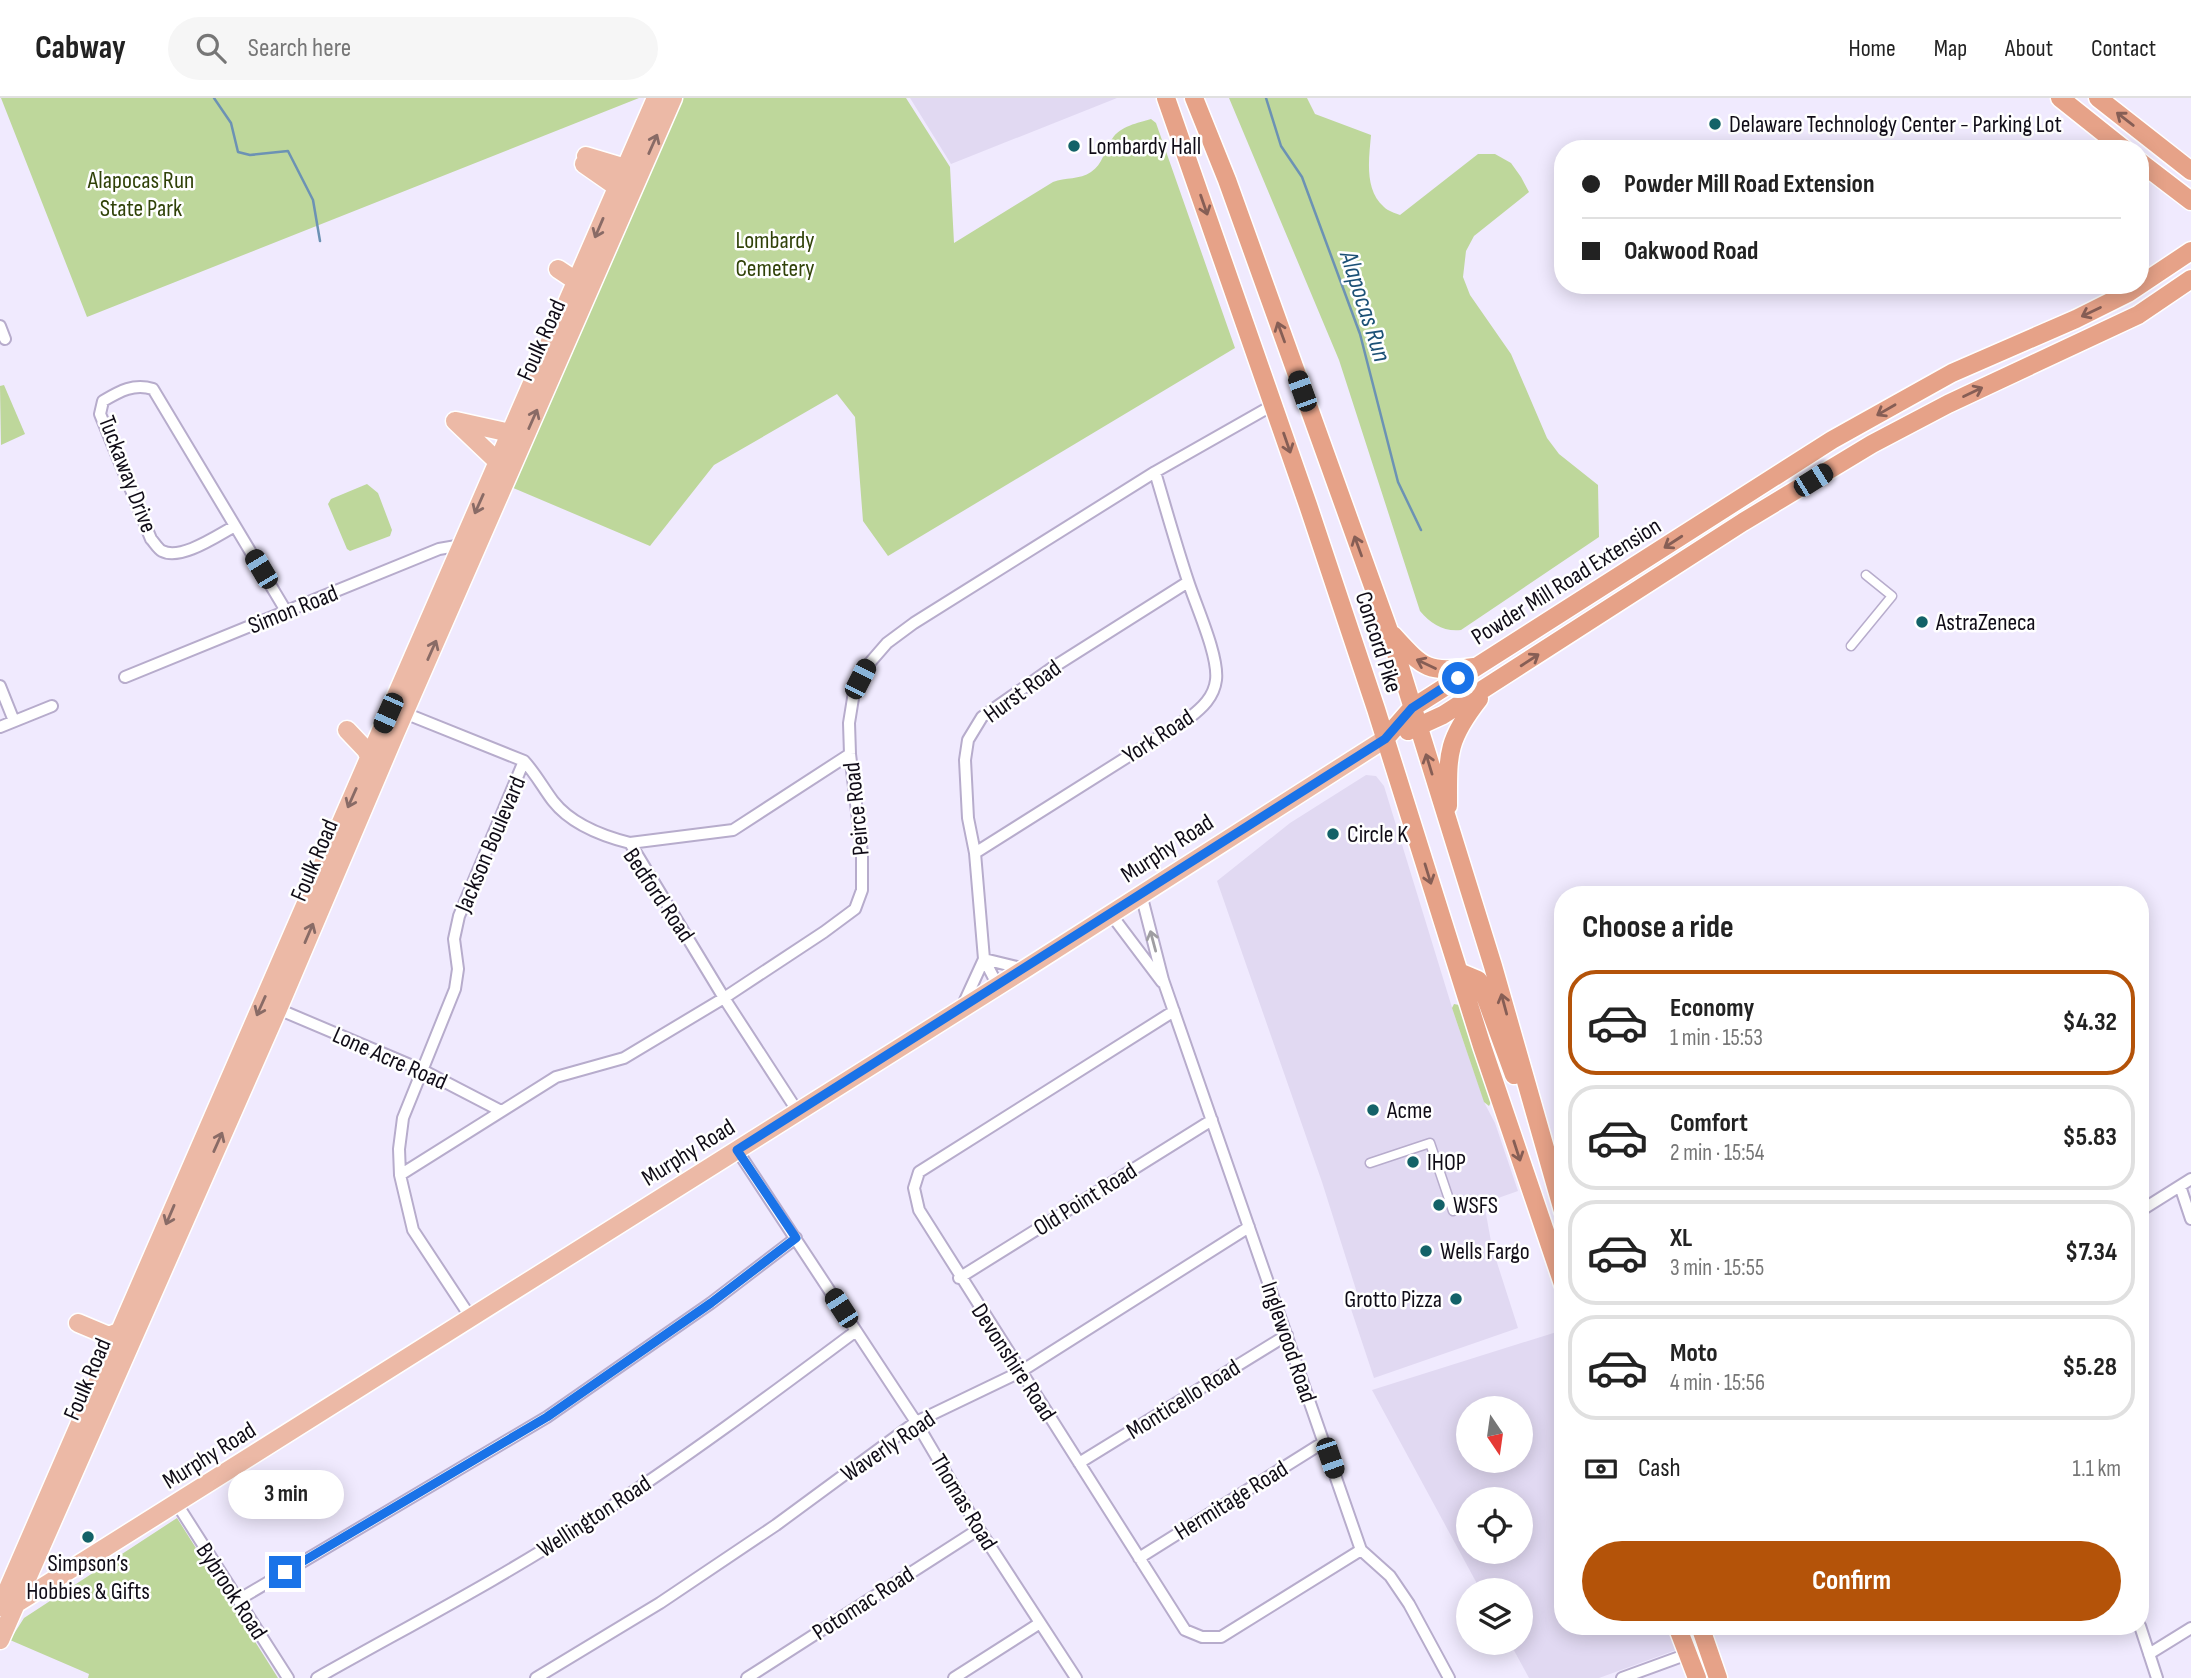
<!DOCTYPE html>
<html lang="en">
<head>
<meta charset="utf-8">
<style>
  body { margin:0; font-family:"Sofia Sans Condensed",sans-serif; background:#f6f6f6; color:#222; height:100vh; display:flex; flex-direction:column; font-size:26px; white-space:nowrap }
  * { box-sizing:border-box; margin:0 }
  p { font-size:23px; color:#767676 }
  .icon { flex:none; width:38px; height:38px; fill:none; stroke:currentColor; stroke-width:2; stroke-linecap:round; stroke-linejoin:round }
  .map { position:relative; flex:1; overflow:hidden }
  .details { position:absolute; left:1554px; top:788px; width:595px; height:749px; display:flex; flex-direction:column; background:#fff; border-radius:28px; box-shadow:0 4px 18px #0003 }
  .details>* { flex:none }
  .top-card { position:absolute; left:1554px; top:42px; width:595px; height:154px; border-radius:28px; box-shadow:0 4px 18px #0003; display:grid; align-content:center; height:154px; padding:0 28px; background:#fff }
  .needle { width:46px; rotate:167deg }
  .controls { position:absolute; left:1456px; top:1298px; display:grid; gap:14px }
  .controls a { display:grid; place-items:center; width:77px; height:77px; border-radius:50%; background:#fff; box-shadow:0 4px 18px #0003; font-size:35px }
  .end { position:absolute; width:32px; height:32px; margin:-16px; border:9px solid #1a73e8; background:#fff; box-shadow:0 0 0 4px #fff }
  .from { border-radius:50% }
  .bubble { position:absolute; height:49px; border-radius:24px; background:#fff; box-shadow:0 4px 18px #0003; font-size:23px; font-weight:700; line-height:49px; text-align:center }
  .car { position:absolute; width:21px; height:42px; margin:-21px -10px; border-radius:9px; box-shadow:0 0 5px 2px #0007; background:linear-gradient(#222 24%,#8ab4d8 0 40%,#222 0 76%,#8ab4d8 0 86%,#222 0) }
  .top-card b { display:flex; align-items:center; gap:24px; height:66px; font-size:26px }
  .top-card b+b { border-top:2px solid #e0e0e0 }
  .top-card i { width:18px; height:18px; background:#222 }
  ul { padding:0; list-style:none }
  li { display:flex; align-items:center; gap:21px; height:105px; margin:0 14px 10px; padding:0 14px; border:4px solid #e0e0e0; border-radius:28px }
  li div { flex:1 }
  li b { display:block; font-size:26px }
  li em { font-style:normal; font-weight:700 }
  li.on { border-color:#b45309 }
  li>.icon { width:63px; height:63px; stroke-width:1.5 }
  h2 { padding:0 28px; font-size:32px; line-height:84px }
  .pay { display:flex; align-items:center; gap:18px; height:77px; padding:0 28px; font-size:26px }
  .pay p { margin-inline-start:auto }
  .primary-button { display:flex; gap:14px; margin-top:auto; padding:14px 28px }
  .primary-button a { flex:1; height:80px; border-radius:42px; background:#b45309; color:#fff; font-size:28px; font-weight:700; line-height:80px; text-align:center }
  header { display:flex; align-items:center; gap:42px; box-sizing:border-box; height:98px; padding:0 35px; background:#fff; border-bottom:2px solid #e0e0e0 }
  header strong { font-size:33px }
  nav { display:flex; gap:38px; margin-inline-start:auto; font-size:24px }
  .search { width:490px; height:63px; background:#f6f6f6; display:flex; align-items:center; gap:18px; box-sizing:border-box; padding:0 24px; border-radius:38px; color:#767676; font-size:26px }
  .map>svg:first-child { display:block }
  .built { fill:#e1d9f2; fill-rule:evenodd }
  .green { fill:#bed79b }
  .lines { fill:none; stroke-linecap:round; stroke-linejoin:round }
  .stream { stroke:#6c92b4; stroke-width:2.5 }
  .pedestrian-casing { stroke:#b7accc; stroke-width:11 }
  .minor-casing { stroke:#b7accc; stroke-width:14 }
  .primary-casing { stroke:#fff; stroke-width:21 }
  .trunk-casing { stroke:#fff; stroke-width:21 }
  .pedestrian { stroke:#fff; stroke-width:8 }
  .minor { stroke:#fff; stroke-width:10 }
  .primary { stroke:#ecb9a6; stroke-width:18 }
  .trunk { stroke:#e6a288; stroke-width:18 }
  .oneway { stroke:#865e55 }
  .oneway2 { stroke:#896b66 }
  .oneway3 { stroke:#9f9ea2 }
  .route { stroke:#1a73e8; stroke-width:9 }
  .poi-dot { fill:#136268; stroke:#fff; stroke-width:2.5 }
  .labels { text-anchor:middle; stroke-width:5; stroke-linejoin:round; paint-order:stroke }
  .poi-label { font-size:24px; fill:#100c17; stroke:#fff; text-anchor:start }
  .park-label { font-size:24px; fill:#304208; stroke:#fff }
  .street-label { font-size:24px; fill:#100c17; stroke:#fff }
  .water-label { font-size:26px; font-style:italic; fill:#1c5176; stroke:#fff }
</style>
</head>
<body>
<header>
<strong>Cabway</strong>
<div class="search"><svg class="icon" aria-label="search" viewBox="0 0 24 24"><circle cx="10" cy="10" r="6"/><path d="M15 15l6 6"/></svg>Search here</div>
<nav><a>Home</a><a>Map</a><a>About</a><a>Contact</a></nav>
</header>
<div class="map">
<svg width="2191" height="1580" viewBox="0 0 2191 1580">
  <rect width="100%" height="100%" fill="#f0eafe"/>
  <path class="built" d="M910,0H1117L951,66Z
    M1366,677L1376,678L1384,688L1454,916L1485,1006L1495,1025L1518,1093L1484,1105L1492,1149L1518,1230L1374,1280L1348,1202L1358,1198L1322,1084L1217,783L1290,725Z
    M1563,1232V1528H1668L1676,1552L1599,1580H1529L1510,1545H1521V1493H1481L1372,1292ZM1468,1311H1521V1363H1468ZM1468,1402H1521V1454H1468Z"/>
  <path class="green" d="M1,0H639L87,219Z
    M673,0H906L950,69L954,145L1053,84C1065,79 1080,82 1091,74C1103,66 1104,53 1112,41C1120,28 1138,25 1151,21L1156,25L1235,250L888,458L863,423L855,319L837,296L714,367L650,448L504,386Z
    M1229,0H1307L1315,16L1371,37C1369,61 1364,91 1384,109C1388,113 1395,115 1400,117L1478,56H1495L1511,65L1521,79L1529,94L1474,138L1466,153L1463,179L1470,197L1511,256L1547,340L1559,356L1598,387L1599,439L1461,532C1444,534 1431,526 1420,513L1339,262Z
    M4,287L25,336L1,347L0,288Z
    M367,386L378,395L392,432L390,438L350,453L347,451L328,406L331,401Z
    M1454,906L1459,907L1491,1004L1489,1008L1484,1004L1452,910Z
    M177,1420L278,1580H88L89,1576L10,1542L24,1520Z"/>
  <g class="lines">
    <path class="stream" d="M214,0L231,25L238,54L250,57L288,53L313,102L320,143
      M1266,0L1281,48L1302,79L1360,236L1398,384L1421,432"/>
    <defs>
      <path id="pedestrian" d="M1851,548L1892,498L1866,477
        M1370,1065L1430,1045L1453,1113"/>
      <path id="minor" d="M0,228L5,241
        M235,428C218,437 181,463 162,453C158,451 154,444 151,441L100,316L103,303C120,293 134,285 153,291L286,513
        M125,579L439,451L462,447
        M0,588L14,623
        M402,614L524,663C536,676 543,690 553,703C571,726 602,738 630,745L724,900L798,1014
        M0,629L52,608
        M630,745L733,732L850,656
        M975,755L1189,620C1202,610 1214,599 1216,582C1219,558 1196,508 1188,483C1176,447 1166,411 1155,374
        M1141,796L1163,882L1361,1452L1390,1478L1409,1506L1449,1580
        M1110,815L1162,884
        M984,861L1025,871
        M998,888L984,861L975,755L968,720L965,662L968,642L982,619L1052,570L1188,484
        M962,909L984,861
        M278,911L422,972L501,1013
        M1174,913L919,1074L914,1090L919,1112L1185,1532L1202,1539H1221L1361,1452
        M737,1052L916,1324L979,1431L1076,1580
        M400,1077L556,979L624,960L724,900L824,834L855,811L862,792V755L850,656L849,625L854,594L867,568L887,545L914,525L1155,374L1273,307
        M2180,1088L2191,1121
        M2140,1113L2191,1081
        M959,1180L1212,1022
        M471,1220L413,1132L400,1077L399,1051L403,1020L455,891L458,871L454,841L459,818L524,663
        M1079,1365L1287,1237
        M177,1406L288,1580
        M1139,1460L1324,1344
        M238,1502L547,1319L711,1205L796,1140
        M2140,1528L2157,1580
        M2149,1556L2191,1530
        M317,1580C409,1528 504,1479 592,1421C683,1362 769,1298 856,1233
        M536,1580L660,1505L776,1427L916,1324L1020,1274L1249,1129
        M747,1580L979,1431
        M954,1580L1040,1525
        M1622,1580L1707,1549"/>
      <path id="primary" d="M586,58L626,70
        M584,66L617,89
        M558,171L576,183
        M455,323L498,364
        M456,323L510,335
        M347,632L366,652L369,659
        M78,1225L109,1238L116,1235L127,1239
        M14,1507L1025,871L1385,641
        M0,1509L656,0
        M0,1542L278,911L395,636L673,0"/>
      <path id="trunk" d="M1166,0L1308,407L1376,611L1482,948L1563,1186
        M1194,0L1227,82L1388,530L1493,868L1563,1113
        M2060,0L2124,51
        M2098,0L2191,73
        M2140,64L2191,103
        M1393,537C1424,571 1427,575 1474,569
        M1408,633L1443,617L1743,424L1872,346L1948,306L2138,217L2191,181
        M1385,641L1412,610L1832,342L1952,275L2076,221L2128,195L2191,153
        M1448,708C1448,657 1446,643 1479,601
        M1459,874L1478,882L1481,887L1514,977
        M1677,1528L1697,1580
        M1700,1528L1718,1580"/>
    </defs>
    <use href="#pedestrian" class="pedestrian-casing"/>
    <use href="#minor" class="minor-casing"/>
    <use href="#primary" class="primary-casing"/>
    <use href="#trunk" class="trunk-casing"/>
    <use href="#pedestrian" class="pedestrian"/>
    <use href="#minor" class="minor"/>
    <use href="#primary" class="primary"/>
    <use href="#trunk" class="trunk"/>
  </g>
  <defs><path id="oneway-shaft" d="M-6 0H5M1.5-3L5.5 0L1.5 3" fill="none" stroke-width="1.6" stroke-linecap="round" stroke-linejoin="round" transform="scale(1.75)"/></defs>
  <g class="oneway">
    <use href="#oneway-shaft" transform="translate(2125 21) rotate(-142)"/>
    <use href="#oneway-shaft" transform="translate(1204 107) rotate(71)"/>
    <use href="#oneway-shaft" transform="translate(2091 214) rotate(154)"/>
    <use href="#oneway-shaft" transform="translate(1281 234) rotate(-110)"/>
    <use href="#oneway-shaft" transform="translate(1973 294) rotate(-26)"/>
    <use href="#oneway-shaft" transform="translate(1886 312) rotate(150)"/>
    <use href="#oneway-shaft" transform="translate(1287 345) rotate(71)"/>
    <use href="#oneway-shaft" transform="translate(1673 444) rotate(147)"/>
    <use href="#oneway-shaft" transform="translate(1358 448) rotate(-110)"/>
    <use href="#oneway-shaft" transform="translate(1530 562) rotate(-33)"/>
    <use href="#oneway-shaft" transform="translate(1426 566) rotate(-155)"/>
    <use href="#oneway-shaft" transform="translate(1429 666) rotate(-107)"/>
    <use href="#oneway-shaft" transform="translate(1428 776) rotate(73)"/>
    <use href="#oneway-shaft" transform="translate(1504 906) rotate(-105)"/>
    <use href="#oneway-shaft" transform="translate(1517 1053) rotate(72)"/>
  </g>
  <g class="oneway2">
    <use href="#oneway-shaft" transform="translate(653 46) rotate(-66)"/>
    <use href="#oneway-shaft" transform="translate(599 130) rotate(113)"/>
    <use href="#oneway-shaft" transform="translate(533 321) rotate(-66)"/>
    <use href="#oneway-shaft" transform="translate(479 406) rotate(114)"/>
    <use href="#oneway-shaft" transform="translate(432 552) rotate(-66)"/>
    <use href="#oneway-shaft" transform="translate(352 700) rotate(114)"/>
    <use href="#oneway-shaft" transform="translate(309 835) rotate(-67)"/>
    <use href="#oneway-shaft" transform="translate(261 908) rotate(114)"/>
    <use href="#oneway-shaft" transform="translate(218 1044) rotate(-66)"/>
    <use href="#oneway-shaft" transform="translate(170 1117) rotate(113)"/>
  </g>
  <use class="oneway3" href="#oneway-shaft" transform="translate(1153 843) rotate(-105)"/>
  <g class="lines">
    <path class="route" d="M285,1474L547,1319L711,1205L796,1140L737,1052L1385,641L1412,610L1458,580"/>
  </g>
  <g class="poi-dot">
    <circle cx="1715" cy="26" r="7"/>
    <circle cx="1074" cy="48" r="7"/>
    <circle cx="1922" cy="524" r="7"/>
    <circle cx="1333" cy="736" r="7"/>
    <circle cx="1373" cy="1012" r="7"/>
    <circle cx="1413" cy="1064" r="7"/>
    <circle cx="1439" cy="1107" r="7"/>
    <circle cx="1426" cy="1153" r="7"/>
    <circle cx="1456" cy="1201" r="7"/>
    <circle cx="88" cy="1439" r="7"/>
  </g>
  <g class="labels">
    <g class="poi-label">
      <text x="1729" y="34">Delaware Technology Center - Parking Lot</text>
      <text x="1088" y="56">Lombardy Hall</text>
      <text x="1936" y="532">AstraZeneca</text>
      <text x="1347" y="744">Circle K</text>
      <text x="1387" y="1020">Acme</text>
      <text x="1427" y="1072">IHOP</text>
      <text x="1453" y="1115">WSFS</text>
      <text x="1440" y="1161">Wells Fargo</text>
      <text x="1442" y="1209" text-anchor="end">Grotto Pizza</text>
      <text x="88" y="1473" text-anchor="middle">Simpson’s<tspan x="88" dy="28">Hobbies &amp; Gifts</tspan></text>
    </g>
    <g class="park-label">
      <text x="141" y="90">Alapocas Run<tspan x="141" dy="28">State Park</tspan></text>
      <text x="775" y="150">Lombardy<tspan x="775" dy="28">Cemetery</tspan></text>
    </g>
    <g class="street-label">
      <text transform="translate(541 242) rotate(-66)" y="8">Foulk Road</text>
      <text transform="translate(128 376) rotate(69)" y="8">Tuckaway Drive</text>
      <text transform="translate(1566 483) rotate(-32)" y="8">Powder Mill Road Extension</text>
      <text transform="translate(293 511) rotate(-22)" y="8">Simon Road</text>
      <text transform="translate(1379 544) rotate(72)" y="8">Concord Pike</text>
      <text transform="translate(1022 593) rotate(-36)" y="8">Hurst Road</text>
      <text transform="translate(1158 638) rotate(-33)" y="8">York Road</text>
      <text transform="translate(856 711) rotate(-96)" y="8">Peirce Road</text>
      <text transform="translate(490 746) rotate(-67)" y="8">Jackson Boulevard</text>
      <text transform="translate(1167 750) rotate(-33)" y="8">Murphy Road</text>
      <text transform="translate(314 762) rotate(-67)" y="8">Foulk Road</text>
      <text transform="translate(659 797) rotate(56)" y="8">Bedford Road</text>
      <text transform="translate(390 960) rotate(24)" y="8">Lone Acre Road</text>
      <text transform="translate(688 1054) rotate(-32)" y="8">Murphy Road</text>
      <text transform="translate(1085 1101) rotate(-32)" y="8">Old Point Road</text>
      <text transform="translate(1289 1244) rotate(71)" y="8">Inglewood Road</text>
      <text transform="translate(1014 1264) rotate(57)" y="8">Devonshire Road</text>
      <text transform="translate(87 1281) rotate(-67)" y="8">Foulk Road</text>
      <text transform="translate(1183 1301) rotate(-32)" y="8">Monticello Road</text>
      <text transform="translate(888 1348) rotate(-34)" y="8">Waverly Road</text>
      <text transform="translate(209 1357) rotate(-32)" y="8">Murphy Road</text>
      <text transform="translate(1231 1402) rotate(-32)" y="8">Hermitage Road</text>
      <text transform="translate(964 1404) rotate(59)" y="8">Thomas Road</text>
      <text transform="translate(594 1418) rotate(-33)" y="8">Wellington Road</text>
      <text transform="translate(232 1493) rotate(57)" y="8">Bybrook Road</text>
      <text transform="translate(863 1505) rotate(-33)" y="8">Potomac Road</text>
    </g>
    <g class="water-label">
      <text transform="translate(1366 208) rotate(72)" y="9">Alapocas Run</text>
    </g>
  </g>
</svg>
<div class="controls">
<a><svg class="needle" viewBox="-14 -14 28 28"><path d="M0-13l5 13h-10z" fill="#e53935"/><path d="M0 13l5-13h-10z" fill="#767676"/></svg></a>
<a><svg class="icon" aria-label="locate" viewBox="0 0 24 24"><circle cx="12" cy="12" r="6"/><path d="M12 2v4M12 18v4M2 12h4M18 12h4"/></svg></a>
<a><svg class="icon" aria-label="layers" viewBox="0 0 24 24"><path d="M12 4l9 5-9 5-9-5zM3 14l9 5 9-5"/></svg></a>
</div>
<i class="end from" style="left:1458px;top:580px"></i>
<i class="end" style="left:285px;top:1474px"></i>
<div class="bubble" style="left:228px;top:1372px;width:116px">3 min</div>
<i class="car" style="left:1302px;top:293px;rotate:340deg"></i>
<i class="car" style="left:1813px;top:382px;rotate:58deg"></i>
<i class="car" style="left:261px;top:471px;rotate:329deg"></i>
<i class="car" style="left:860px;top:581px;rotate:27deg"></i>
<i class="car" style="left:388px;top:615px;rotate:204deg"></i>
<i class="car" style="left:841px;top:1210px;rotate:327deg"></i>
<i class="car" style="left:1330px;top:1360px;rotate:161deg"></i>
<div class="top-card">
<b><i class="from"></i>Powder Mill Road Extension</b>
<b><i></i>Oakwood Road</b>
</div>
<section class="details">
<h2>Choose a ride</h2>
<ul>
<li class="on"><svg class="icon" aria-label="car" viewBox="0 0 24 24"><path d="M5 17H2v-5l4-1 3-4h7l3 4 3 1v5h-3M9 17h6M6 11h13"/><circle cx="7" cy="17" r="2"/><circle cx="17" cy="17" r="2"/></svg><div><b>Economy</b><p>1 min · 15:53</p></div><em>$4.32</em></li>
<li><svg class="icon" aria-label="car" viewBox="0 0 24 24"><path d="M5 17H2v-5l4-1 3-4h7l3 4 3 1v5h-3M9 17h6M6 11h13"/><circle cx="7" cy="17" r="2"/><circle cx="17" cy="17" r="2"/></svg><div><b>Comfort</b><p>2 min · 15:54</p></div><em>$5.83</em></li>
<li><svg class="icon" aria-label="car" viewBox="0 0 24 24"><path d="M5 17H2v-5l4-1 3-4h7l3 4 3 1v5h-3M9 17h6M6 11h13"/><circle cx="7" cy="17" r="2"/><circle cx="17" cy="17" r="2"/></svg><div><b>XL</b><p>3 min · 15:55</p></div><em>$7.34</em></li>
<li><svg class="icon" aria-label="car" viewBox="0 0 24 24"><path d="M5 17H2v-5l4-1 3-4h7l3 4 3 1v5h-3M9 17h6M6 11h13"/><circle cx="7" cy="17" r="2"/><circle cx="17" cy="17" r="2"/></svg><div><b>Moto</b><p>4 min · 15:56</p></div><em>$5.28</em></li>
</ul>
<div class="pay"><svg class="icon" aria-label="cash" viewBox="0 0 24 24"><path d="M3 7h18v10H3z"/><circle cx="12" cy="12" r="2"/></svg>Cash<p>1.1 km</p></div>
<div class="primary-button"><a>Confirm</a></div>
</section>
</div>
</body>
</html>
